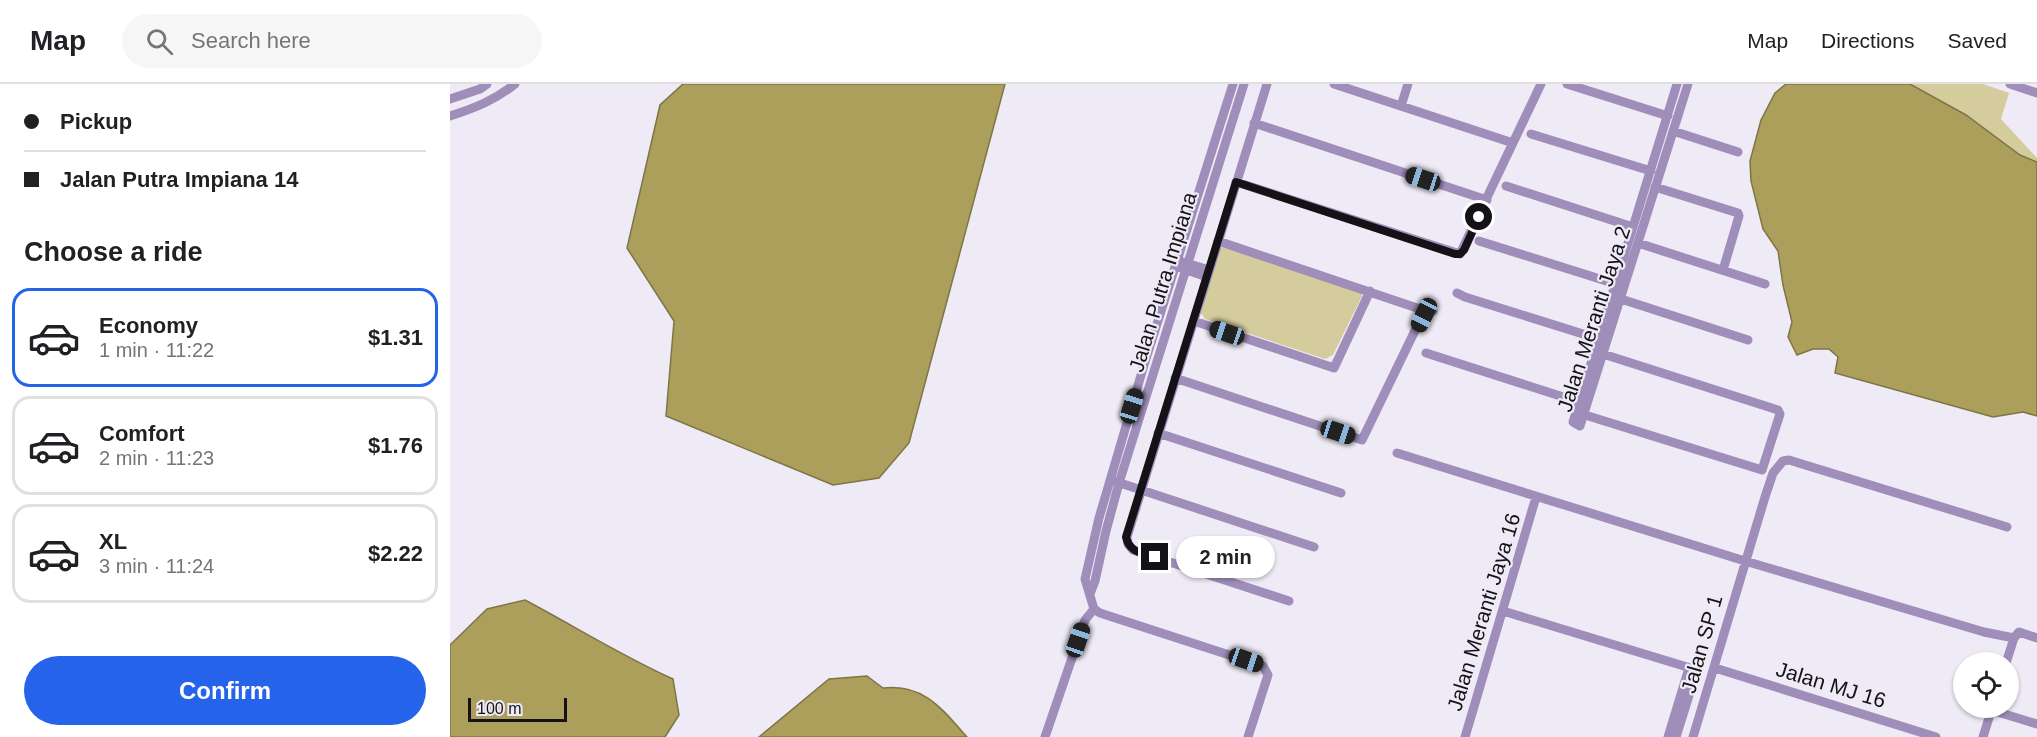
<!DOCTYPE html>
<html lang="en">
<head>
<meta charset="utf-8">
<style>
  body { margin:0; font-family:Arial,sans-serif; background:#f6f6f6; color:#202124; height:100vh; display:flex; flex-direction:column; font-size:22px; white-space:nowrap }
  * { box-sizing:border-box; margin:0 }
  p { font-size:20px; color:#757577 }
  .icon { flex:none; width:33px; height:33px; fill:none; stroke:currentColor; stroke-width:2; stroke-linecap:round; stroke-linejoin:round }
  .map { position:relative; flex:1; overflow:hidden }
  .panel { display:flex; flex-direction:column; background:#fff; width:450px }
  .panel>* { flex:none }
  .banner { display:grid; align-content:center; height:132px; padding:0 24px; background:#fff }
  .tools { position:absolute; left:1503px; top:568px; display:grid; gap:12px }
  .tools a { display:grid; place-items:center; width:66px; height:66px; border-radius:50%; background:#fff; box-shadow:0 2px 4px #0004; font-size:30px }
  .scale { position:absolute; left:18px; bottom:15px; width:99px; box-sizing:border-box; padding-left:6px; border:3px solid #141216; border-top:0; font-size:16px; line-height:21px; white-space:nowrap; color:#141216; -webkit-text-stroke:4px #efebf6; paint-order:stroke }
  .end { position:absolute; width:27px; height:27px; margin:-14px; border:8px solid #141216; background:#fff; box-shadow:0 0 0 3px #fff }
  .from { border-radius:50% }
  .bubble { position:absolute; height:42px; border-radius:21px; background:#fff; box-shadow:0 2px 4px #0004; font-size:20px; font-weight:700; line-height:42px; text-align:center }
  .car { position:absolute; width:18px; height:36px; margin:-18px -9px; border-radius:8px; box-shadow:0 0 4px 2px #0007; background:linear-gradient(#222 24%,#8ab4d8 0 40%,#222 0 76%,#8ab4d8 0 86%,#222 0) }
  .banner b { display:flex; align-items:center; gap:21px; height:57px; font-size:22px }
  .banner b+b { border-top:2px solid #e0e0e0 }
  .banner i { width:15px; height:15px; background:#202124 }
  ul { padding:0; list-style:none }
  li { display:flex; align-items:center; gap:18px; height:99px; margin:0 12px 9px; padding:0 12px; border:3px solid #e0e0e0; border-radius:18px }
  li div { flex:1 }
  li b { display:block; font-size:22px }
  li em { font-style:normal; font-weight:700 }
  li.on { border-color:#2563eb }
  li>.icon { width:54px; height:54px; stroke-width:1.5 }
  h2 { padding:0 24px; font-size:27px; line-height:72px }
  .action { display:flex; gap:12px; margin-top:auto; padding:12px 24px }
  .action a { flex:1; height:69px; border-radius:36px; background:#2563eb; color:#fff; font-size:24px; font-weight:700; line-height:69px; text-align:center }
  header { display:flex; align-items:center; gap:36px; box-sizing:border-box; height:84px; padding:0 30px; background:#fff; border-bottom:2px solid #e0e0e0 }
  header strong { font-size:28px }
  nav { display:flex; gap:33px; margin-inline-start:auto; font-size:21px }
  .search { width:420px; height:54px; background:#f6f6f6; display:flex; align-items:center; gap:15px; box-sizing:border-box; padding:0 21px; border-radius:33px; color:#757577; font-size:22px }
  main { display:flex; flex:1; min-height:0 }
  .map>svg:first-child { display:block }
  .green { fill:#d4cc9d }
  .water { fill:#ab9f5b; stroke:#7e7546; stroke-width:1.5 }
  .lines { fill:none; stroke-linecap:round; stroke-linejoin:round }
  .minor { stroke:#9f8dba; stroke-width:9 }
  .route { stroke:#141216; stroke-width:8 }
  .labels { text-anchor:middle; stroke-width:4.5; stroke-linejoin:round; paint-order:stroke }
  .street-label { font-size:21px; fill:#141216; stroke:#efebf6 }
</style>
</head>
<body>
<header>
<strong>Map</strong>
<div class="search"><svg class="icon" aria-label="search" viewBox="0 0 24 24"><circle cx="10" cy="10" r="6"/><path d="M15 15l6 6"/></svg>Search here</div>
<nav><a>Map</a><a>Directions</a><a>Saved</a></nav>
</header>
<main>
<section class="panel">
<div class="banner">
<b><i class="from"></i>Pickup</b>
<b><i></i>Jalan Putra Impiana 14</b>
</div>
<h2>Choose a ride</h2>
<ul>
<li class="on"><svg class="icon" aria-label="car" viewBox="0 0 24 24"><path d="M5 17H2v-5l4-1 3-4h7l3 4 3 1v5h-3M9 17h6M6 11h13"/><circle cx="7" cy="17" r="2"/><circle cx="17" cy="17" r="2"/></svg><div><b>Economy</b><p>1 min · 11:22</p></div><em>$1.31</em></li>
<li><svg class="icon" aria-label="car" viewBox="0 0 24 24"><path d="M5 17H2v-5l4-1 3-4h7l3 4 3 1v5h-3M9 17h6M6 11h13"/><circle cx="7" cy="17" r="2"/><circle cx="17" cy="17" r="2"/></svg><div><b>Comfort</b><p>2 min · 11:23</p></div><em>$1.76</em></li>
<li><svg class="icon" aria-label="car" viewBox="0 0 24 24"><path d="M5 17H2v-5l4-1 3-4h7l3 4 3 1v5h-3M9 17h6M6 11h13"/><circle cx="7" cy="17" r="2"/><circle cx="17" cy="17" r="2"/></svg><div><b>XL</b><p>3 min · 11:24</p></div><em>$2.22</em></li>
</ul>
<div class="action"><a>Confirm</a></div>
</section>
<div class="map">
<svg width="1587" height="653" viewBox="0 0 1587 653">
  <rect width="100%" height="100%" fill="#efebf6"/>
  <path class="green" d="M1460,0H1533L1559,9L1551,35L1587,74V78L1570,71L1516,31Z
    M774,163L911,208L912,212L883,271L875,275L755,235L751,229L768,165Z"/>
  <path class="water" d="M233,0H555L459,359L429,394L383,401L216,332L224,237L177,164L210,21Z
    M1336,0H1460L1516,31L1570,71L1587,78V332L1573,328L1543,333L1385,289L1388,273L1379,265H1363L1347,271L1338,253L1342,238L1333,201L1328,167L1313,145L1301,97L1300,77L1311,36L1325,9Z
    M75,516C124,542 172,572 223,595L229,631L215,653H0V561L37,525Z
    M417,592L433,604C474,599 493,626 517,653H309L379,595Z"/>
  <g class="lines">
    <path class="minor" d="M783,0L694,281L649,434L635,495L644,525L650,529L813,582L818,591L798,653
      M817,0L677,453L678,460L683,466L839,517
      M884,0L1063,59
      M1117,0L1218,32
      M1227,0L1123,338L1130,342L1238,0
      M1560,0L1587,9
      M0,15L30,5L37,0
      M951,22L958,0
      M0,32C25,24 45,16 65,0
      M804,39L1037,116
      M1223,47L1288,68
      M1081,50L1201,87
      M786,98L1010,170L1091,0
      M1056,102L1183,143
      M1205,103L1288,129L1289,132L1273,186
      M768,157L970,225L974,228L983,227
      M1029,157L1166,200
      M1188,159L1315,200
      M733,178L759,186
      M731,184L757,193
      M1007,209L1015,213L1149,255
      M1171,215L1298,256
      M744,237L884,284L920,207
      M976,269L1129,318
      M725,294L912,356L974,228
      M1135,331L1312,386L1330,330L1328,326L1153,270
      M708,349L891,409
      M947,369L1295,477L1534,548L1564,554
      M664,397L864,463
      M640,510L645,497L656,447L669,399L794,0
      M1053,527L1247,586L1226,653
      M1564,554L1569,548L1587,554
      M1556,579L1564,554
      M1265,584L1486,653
      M1541,626L1587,640
      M595,653L635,536L644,525
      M1015,653L1086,413
      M1218,653L1239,584
      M1243,653L1315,413L1323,389L1333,377L1339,376L1557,443
      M1533,653L1542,624"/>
  </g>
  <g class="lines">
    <path class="route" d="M705,473C692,469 679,468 676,453L786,98L1005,170H1010L1014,166L1029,133"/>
  </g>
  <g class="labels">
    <g class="street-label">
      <text transform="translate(713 198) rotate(-73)" y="7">Jalan Putra Impiana</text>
      <text transform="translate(1144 235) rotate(-72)" y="7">Jalan Meranti Jaya 2</text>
      <text transform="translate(1034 528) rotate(-73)" y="7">Jalan Meranti Jaya 16</text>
      <text transform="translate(1252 560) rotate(-74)" y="7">Jalan SP 1</text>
      <text transform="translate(1381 601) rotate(17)" y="7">Jalan MJ 16</text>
    </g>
  </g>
</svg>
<div class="tools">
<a><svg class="icon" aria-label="locate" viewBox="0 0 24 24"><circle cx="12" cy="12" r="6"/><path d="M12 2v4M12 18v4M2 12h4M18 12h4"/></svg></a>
</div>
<div class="scale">100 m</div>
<i class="end from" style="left:1029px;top:133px"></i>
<i class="end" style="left:705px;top:473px"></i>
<div class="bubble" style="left:726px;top:452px;width:99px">2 min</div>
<i class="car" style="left:973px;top:95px;rotate:288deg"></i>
<i class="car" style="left:974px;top:231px;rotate:206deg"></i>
<i class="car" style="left:777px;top:249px;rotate:289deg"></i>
<i class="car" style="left:682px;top:322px;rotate:17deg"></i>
<i class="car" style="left:888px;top:348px;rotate:108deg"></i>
<i class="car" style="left:628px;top:556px;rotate:19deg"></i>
<i class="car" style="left:796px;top:576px;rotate:109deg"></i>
</div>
</main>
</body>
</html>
